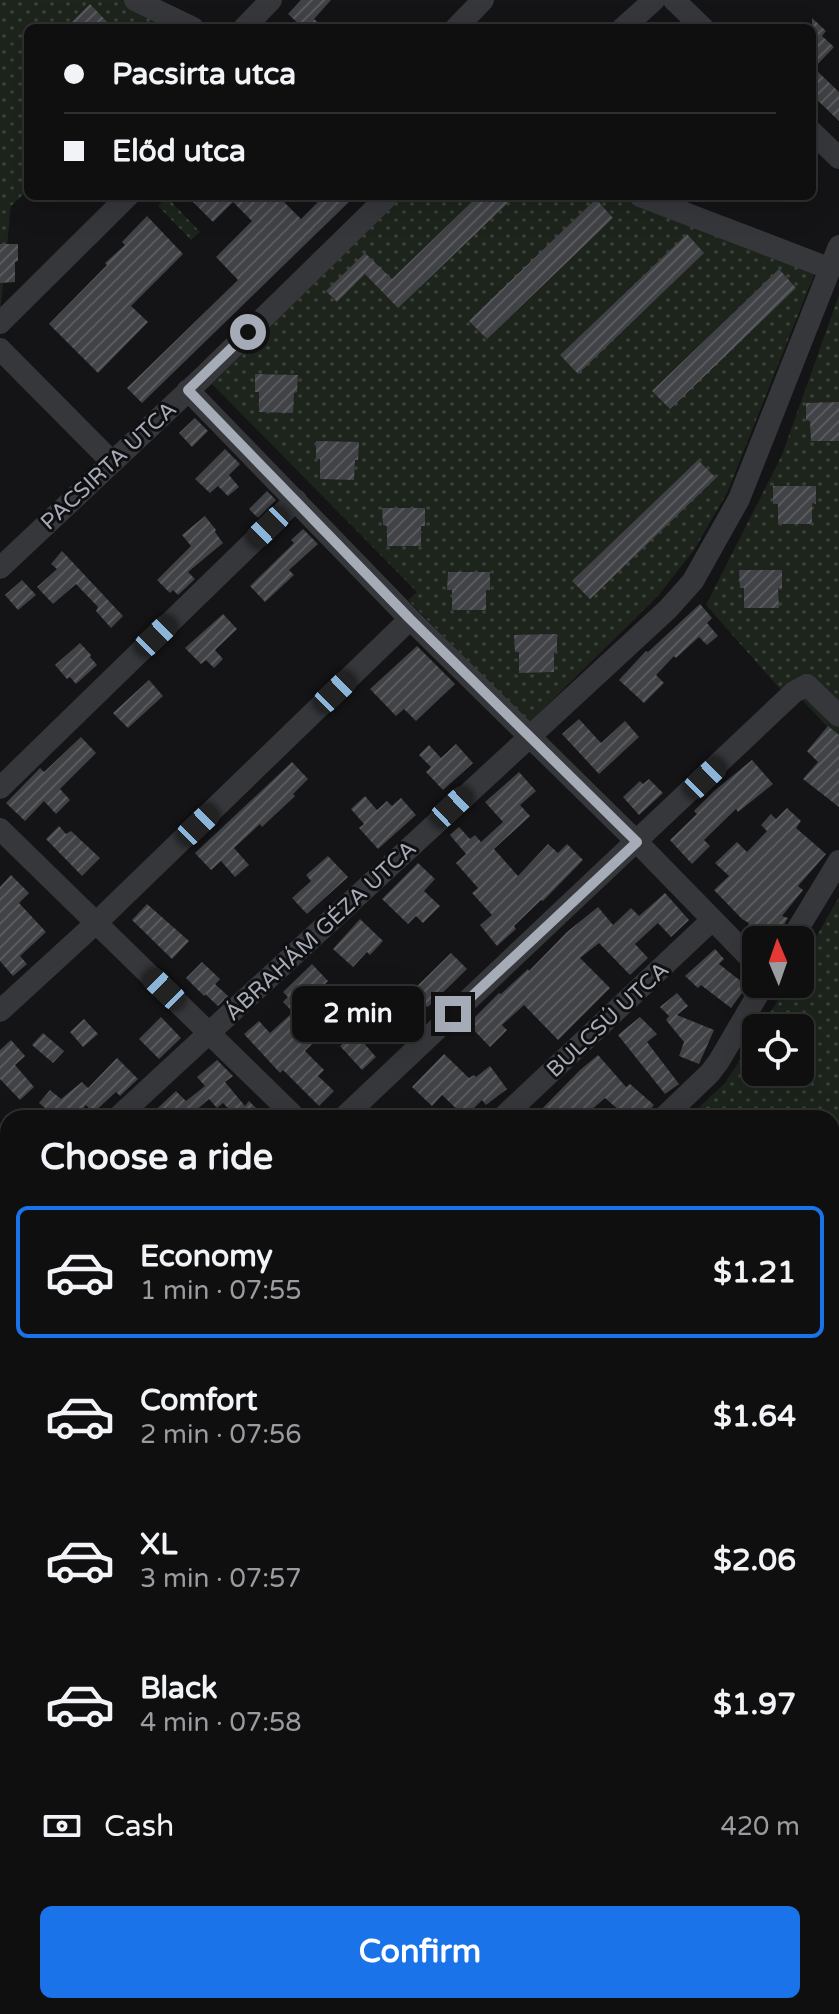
<!DOCTYPE html>
<html lang="en">
<head>
<meta charset="utf-8">
<style>
  body { margin:0; font-family:"Varela Round",sans-serif; background:#1d1d1e; color:#f1f3f6; height:100vh; display:flex; flex-direction:column; font-size:30px; white-space:nowrap }
  * { box-sizing:border-box; margin:0 }
  p { font-size:26px; color:#9b9c9f }
  .icon { flex:none; width:44px; height:44px; fill:none; stroke:currentColor; stroke-width:2; stroke-linecap:round; stroke-linejoin:round }
  .map { position:relative; flex:1; overflow:hidden }
  .sheet { position:absolute; left:0px; top:1110px; width:840px; height:904px; display:flex; flex-direction:column; background:#0f0f10; border-radius:24px 24px 0 0; box-shadow:0 8px 32px #0002,0 0 0 2px #2f2f30 }
  .sheet>* { flex:none }
  .hud { position:absolute; left:24px; top:24px; width:792px; height:176px; border-radius:12px; box-shadow:0 8px 32px #0002,0 0 0 2px #2f2f30; display:grid; align-content:center; height:176px; padding:0 40px; background:#0f0f10 }
  .needle { width:52px; rotate:358deg }
  .tools { position:absolute; left:742px; top:926px; display:grid; gap:16px }
  .tools a { display:grid; place-items:center; width:72px; height:72px; border-radius:12px; background:#0f0f10; box-shadow:0 8px 32px #0002,0 0 0 2px #2f2f30; font-size:40px }
  .end { position:absolute; width:36px; height:36px; margin:-18px; border:10px solid #a5acb7; background:#111; box-shadow:0 0 0 4px #111 }
  .from { border-radius:50% }
  .bubble { position:absolute; height:56px; border-radius:12px; background:#0f0f10; box-shadow:0 8px 32px #0002,0 0 0 2px #2f2f30; font-size:26px; font-weight:800; line-height:56px; text-align:center }
  .car { position:absolute; width:24px; height:48px; margin:-24px -12px; border-radius:10px; box-shadow:0 0 6px 2px #0007; background:linear-gradient(#222 24%,#8ab4d8 0 40%,#222 0 76%,#8ab4d8 0 86%,#222 0) }
  .hud b { display:flex; align-items:center; gap:28px; height:76px; font-size:30px }
  .hud b+b { border-top:2px solid #2f2f30 }
  .hud i { width:20px; height:20px; background:#f1f3f6 }
  ul { padding:0; list-style:none }
  li { display:flex; align-items:center; gap:24px; height:132px; margin:0 16px 12px; padding:0 24px; border:4px solid transparent; border-radius:12px }
  li div { flex:1 }
  li b { display:block; font-size:30px }
  li em { font-style:normal; font-weight:800 }
  li.selected { border-color:#1a73e8 }
  li>.icon { width:72px; height:72px; stroke-width:1.5 }
  h2 { padding:0 40px; font-size:36px; line-height:96px }
  .pay { display:flex; align-items:center; gap:20px; height:88px; padding:0 40px; font-size:30px }
  .pay p { margin-inline-start:auto }
  .primary-button { display:flex; gap:16px; margin-top:auto; padding:16px 40px }
  .primary-button a { flex:1; height:92px; border-radius:12px; background:#1a73e8; color:#fff; font-size:32px; font-weight:800; line-height:92px; text-align:center }
  .map>svg:first-child { display:block }
  .built { fill:#202023 }
  .green { fill:url(#green-dots) }
  .building { fill:url(#building-hatch) }
  .lines { fill:none; stroke-linecap:round; stroke-linejoin:round }
  .minor { stroke:#35373b; stroke-width:22 }
  .route { stroke:#a5acb7; stroke-width:10 }
  .labels { text-anchor:middle; stroke-width:6; stroke-linejoin:round; paint-order:stroke }
  .street-label { font-size:22px; fill:#a5acb7; stroke:#0f0f11 }
</style>
</head>
<body>
<div class="map">
<svg width="839" height="2014" viewBox="0 0 839 2014">
  <defs>
    <pattern id="green-dots" width="8" height="8" patternUnits="userSpaceOnUse" patternTransform="scale(2)"><rect width="8" height="8" fill="#1c241c"/><path d="M2 2h.1M6 6h.1" fill="none" stroke="#3a413b" stroke-width="1.8" stroke-linecap="round"/></pattern>
    <pattern id="building-hatch" width="6" height="6" patternUnits="userSpaceOnUse" patternTransform="scale(2)"><rect width="6" height="6" fill="#404246"/><path d="M-1 1l2-2M0 6l6-6M5 7l2-2" fill="none" stroke="#595b5e"/></pattern>
  </defs>
  <rect width="100%" height="100%" fill="#141416"/>
  <path class="built" d="M832,1156L839,1160V1503L832,1496Z"/>
  <path class="green" d="M0,0H135L193,28H28V190L11,206L0,313Z
    M402,196H617L816,270L727,493L694,550L658,596L529,723L408,600L417,592L212,384Z
    M167,197L200,232L191,240L158,206Z
    M839,295V739L802,700L800,693L781,690L706,605L782,455Z
    M839,897V1160L832,1156V1118H688L725,1083L756,1035V1072H800V1028H760L788,984H800V965Z
    M832,1496L839,1503V1572L832,1566Z"/>
  <path class="building" d="M301,0H331L314,19L324,28H303L288,14Z
    M90,4L113,28H66Z
    M812,18L826,31L822,36L834,47L814,68L839,92V121L812,95Z
    M187,196H278L301,219L324,196H355L142,403L127,388L238,280L216,257L252,221L233,202L213,222Z
    M478,196H515L398,308L365,274L337,302L326,291L365,253L392,279Z
    M596,199L613,218L487,339L469,321Z
    M147,216L183,254L131,306L148,322L98,373L49,324L107,265L105,263L125,245L122,242Z
    M687,234L704,253L578,374L560,355Z
    M0,244H18V261L15,262V282L0,283Z
    M779,269L796,288L670,409L652,391Z
    M255,374L298,375L297,392L294,393L293,413L259,412V392H255Z
    M839,402V441H811L810,421L806,420V403Z
    M195,418L208,431L192,447L179,433Z
    M316,441L359,442L358,460H355L354,480L320,479V459H316Z
    M225,449L240,464L229,475L239,487L228,496L218,486L210,493L195,479Z
    M698,460L716,478L590,599L572,581Z
    M773,486H816V504L812,503V524H778V504H773Z
    M267,491L276,500L258,518L249,509Z
    M382,508H425V526H421V546H387V526L383,525Z
    M205,516L216,530L215,532L223,543L188,572L195,579L178,595L173,590L170,593L157,580L191,546L182,535Z
    M303,529L318,544L289,570L294,575L265,602L250,586L294,543L291,540Z
    M62,551L123,616L111,628L96,611L98,607L76,584L53,604L37,587L57,569L51,564Z
    M739,570H782V588H778L779,608H744V588H740Z
    M448,572H490V590H486V610H452V590H447Z
    M22,580L36,595L18,610L5,595Z
    M700,604L712,618L707,623L718,636L707,645L699,637L676,658L674,656L656,675L664,683L644,703L619,680L646,651L648,652Z
    M223,614L237,629L215,650L223,659L214,668L206,660L201,664L185,648Z
    M557,634V652H554V672L519,673V652H515L514,635Z
    M80,643L91,655L90,657L97,665L76,684L70,677L67,679L55,665Z
    M417,646L455,684L416,721L404,709L396,716L370,689Z
    M149,680L163,696L128,728L113,713Z
    M579,719L601,743L625,721L639,737L599,774L562,734Z
    M828,726L839,735V807L803,779L818,762L807,751Z
    M81,737L96,753L60,789L70,800L56,814L44,801L25,821L6,803L40,768L44,772Z
    M456,744L473,763L443,790L426,772L431,767L419,755L429,745L441,758Z
    M752,760L773,784L738,812L736,809L704,840L710,846L692,864L670,840L697,814L694,811L714,791Z
    M292,762L308,779L293,794L295,796L262,827L260,824L234,848L249,865L235,877L221,861L211,870L195,853Z
    M519,772L536,791L520,805L530,816L494,849L518,876L548,844L558,853L567,844L583,860L543,901L541,900L514,926L516,929L497,946L480,925L492,915L472,893L478,888L456,863L466,854L450,835L459,827L470,839L475,835L481,842L503,822L485,802Z
    M649,779L663,793L639,815L623,797L640,781L643,784Z
    M365,796L377,810L387,801L392,806L401,798L416,815L378,849L359,828L364,824L351,809Z
    M787,808L801,821L796,828L826,854L798,886L803,890L782,916L788,918L779,933L777,940H756L745,932L749,923L742,919L714,890L729,876L715,863L737,842L747,852L767,831L761,825L771,814L776,819Z
    M59,826L66,834L71,831L100,858L82,876L46,839Z
    M328,856L348,877L307,914L292,898L311,881L306,875Z
    M418,863L435,879L424,891L440,906L423,923L416,916L408,924L382,899Z
    M11,875L29,893L19,903L46,932L20,956L27,964L13,976L0,961V887Z
    M665,893L689,920L671,937L658,923L635,944L648,958L630,975L599,943L580,958L610,988L558,1040L524,1005L502,1025L507,1030L490,1047L468,1024L499,993L501,994L528,969L529,971L567,932L598,907L613,925L631,908L639,916Z
    M147,904L189,941L172,959L132,920Z
    M360,919L383,941L370,955L367,952L353,967L333,949Z
    M715,949L724,959L719,964L747,986L731,1008L701,985L698,988L685,976Z
    M451,953L467,969L428,1007L426,1006L407,1023L392,1007L407,993L408,995Z
    M202,962L220,979L215,984L228,996L218,1006L205,994L204,996L186,978Z
    M312,964L328,981L324,985L332,994L301,1024L316,1040L305,1051L324,1070L318,1076L334,1091L319,1106L283,1070L280,1073L244,1034L259,1021L270,1033L293,1012L283,1002L288,997L283,992Z
    M677,993L688,1006L677,1015L714,1030L699,1064L679,1056L684,1042L666,1020L669,1016L660,1007Z
    M161,1017L181,1038L159,1059L139,1039Z
    M640,1017L657,1034L647,1042L679,1084L665,1094L618,1035Z
    M84,1019L98,1034L83,1047L70,1032Z
    M43,1033L64,1051L53,1063L32,1045Z
    M355,1033L376,1057L362,1070L340,1046Z
    M11,1040L25,1056L15,1065L34,1087L20,1100L0,1079V1050Z
    M444,1054L469,1078L474,1075L476,1077L490,1066L507,1089L486,1105L482,1100L465,1117L442,1095L432,1106L412,1087Z
    M598,1055L626,1087L630,1084L654,1105L643,1118H628L605,1098L582,1118H533L580,1070Z
    M117,1058L138,1079L120,1096L116,1092L93,1113L86,1105L75,1118H57L39,1103L50,1090L61,1099L82,1082L88,1088Z
    M217,1060L233,1076L225,1082L245,1106L249,1101L266,1118H232L235,1115L223,1103L217,1108L209,1099L187,1118H147L176,1091L186,1101L205,1086L197,1077Z"/>
  <g class="lines">
    <path class="minor" d="M135,0L193,28
      M674,0L703,28
      M244,28L271,0
      M456,28L483,0
      M623,28L654,0
      M812,132L839,158
      M640,196L831,269
      M0,323L128,196
      M0,349L111,461
      M188,390L410,619L637,842L756,964
      M0,568L204,376L388,196
      M0,788L296,500
      M0,829L296,1118
      M791,940L839,861
      M0,1011L96,923L410,619
      M117,1118L668,609L693,581L739,499L839,246
      M343,1118L794,692L807,685L839,716
      M502,1118L712,920
      M663,1118L710,1073L719,1061L764,984
      M0,1226L8,1218
      M0,1440L8,1433
      M832,1593L839,1599
      M832,1621L839,1628
      M0,1635L8,1644
      M832,1676L839,1669
      M0,1730L8,1722
      M0,1819L8,1812
      M0,1911L8,1920
      M832,1985L839,1992
      M87,2006L95,2014
      M443,2014L458,2006"/>
  </g>
  <g class="lines">
    <path class="route" d="M248,332L188,390L410,619L637,842L453,1014"/>
  </g>
  <g class="labels">
    <g class="street-label">
      <text transform="translate(108 465) rotate(-43)" y="8">PACSIRTA UTCA</text>
      <text transform="translate(320 930) rotate(-43)" y="8">ÁBRAHÁM GÉZA UTCA</text>
      <text transform="translate(607 1019) rotate(-43)" y="8">BULCSÚ UTCA</text>
    </g>
  </g>
</svg>
<div class="tools">
<a><svg class="needle" viewBox="-14 -14 28 28"><path d="M0-13l5 13h-10z" fill="#e53935"/><path d="M0 13l5-13h-10z" fill="#9b9c9f"/></svg></a>
<a><svg class="icon" aria-label="locate" viewBox="0 0 24 24"><circle cx="12" cy="12" r="6"/><path d="M12 2v4M12 18v4M2 12h4M18 12h4"/></svg></a>
</div>
<i class="end from" style="left:248px;top:332px"></i>
<i class="end" style="left:453px;top:1014px"></i>
<div class="bubble" style="left:292px;top:986px;width:132px">2 min</div>
<i class="car" style="left:268px;top:527px;rotate:226deg"></i>
<i class="car" style="left:156px;top:636px;rotate:46deg"></i>
<i class="car" style="left:335px;top:692px;rotate:46deg"></i>
<i class="car" style="left:705px;top:778px;rotate:46deg"></i>
<i class="car" style="left:452px;top:807px;rotate:47deg"></i>
<i class="car" style="left:198px;top:825px;rotate:46deg"></i>
<i class="car" style="left:164px;top:989px;rotate:314deg"></i>
<div class="hud">
<b><i class="from"></i>Pacsirta utca</b>
<b><i></i>Előd utca</b>
</div>
<section class="sheet">
<h2>Choose a ride</h2>
<ul>
<li class="selected"><svg class="icon" aria-label="car" viewBox="0 0 24 24"><path d="M5 17H2v-5l4-1 3-4h7l3 4 3 1v5h-3M9 17h6M6 11h13"/><circle cx="7" cy="17" r="2"/><circle cx="17" cy="17" r="2"/></svg><div><b>Economy</b><p>1 min · 07:55</p></div><em>$1.21</em></li>
<li><svg class="icon" aria-label="car" viewBox="0 0 24 24"><path d="M5 17H2v-5l4-1 3-4h7l3 4 3 1v5h-3M9 17h6M6 11h13"/><circle cx="7" cy="17" r="2"/><circle cx="17" cy="17" r="2"/></svg><div><b>Comfort</b><p>2 min · 07:56</p></div><em>$1.64</em></li>
<li><svg class="icon" aria-label="car" viewBox="0 0 24 24"><path d="M5 17H2v-5l4-1 3-4h7l3 4 3 1v5h-3M9 17h6M6 11h13"/><circle cx="7" cy="17" r="2"/><circle cx="17" cy="17" r="2"/></svg><div><b>XL</b><p>3 min · 07:57</p></div><em>$2.06</em></li>
<li><svg class="icon" aria-label="car" viewBox="0 0 24 24"><path d="M5 17H2v-5l4-1 3-4h7l3 4 3 1v5h-3M9 17h6M6 11h13"/><circle cx="7" cy="17" r="2"/><circle cx="17" cy="17" r="2"/></svg><div><b>Black</b><p>4 min · 07:58</p></div><em>$1.97</em></li>
</ul>
<div class="pay"><svg class="icon" aria-label="cash" viewBox="0 0 24 24"><path d="M3 7h18v10H3z"/><circle cx="12" cy="12" r="2"/></svg>Cash<p>420 m</p></div>
<div class="primary-button"><a>Confirm</a></div>
</section>
</div>
</body>
</html>
